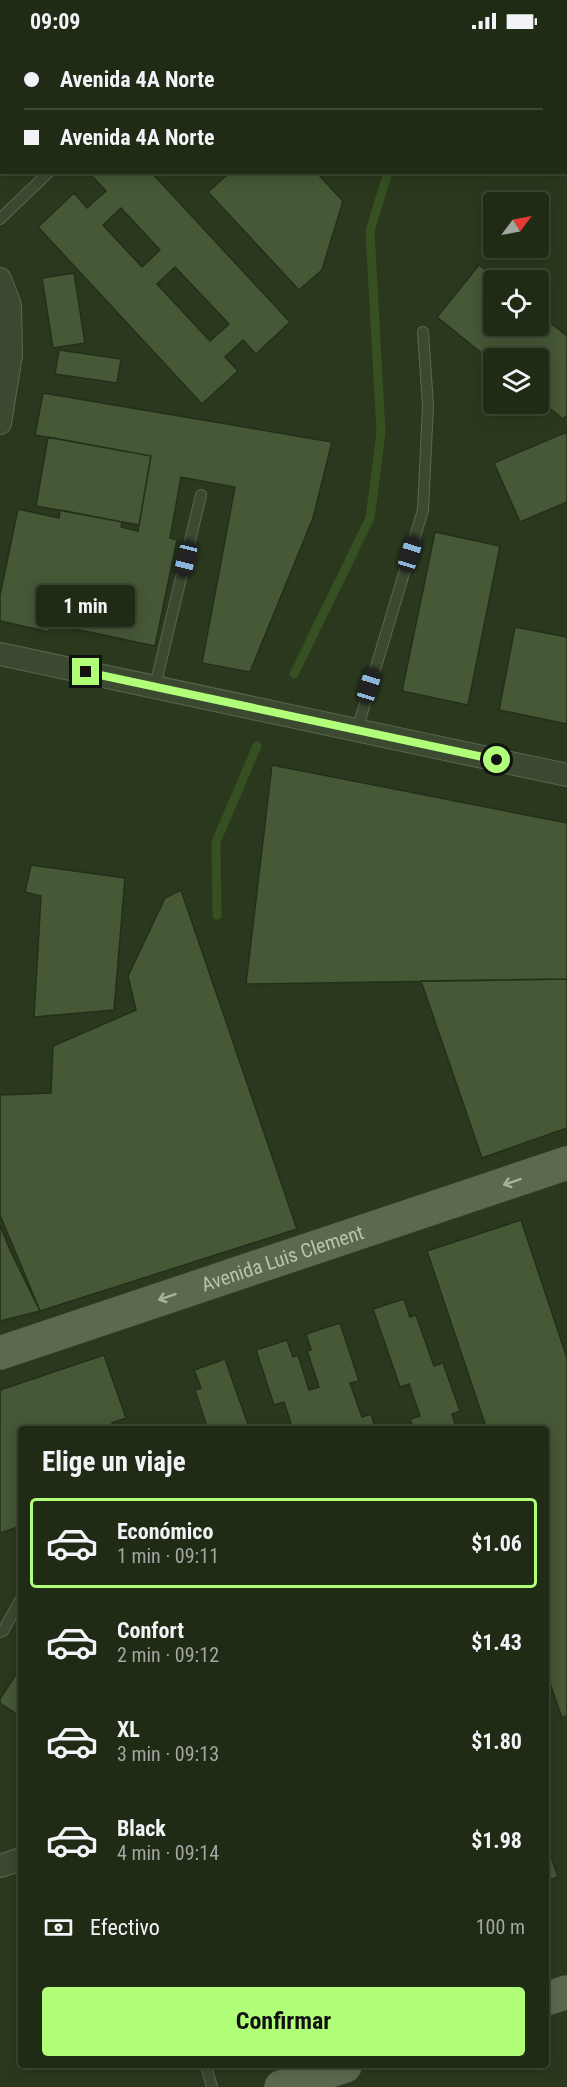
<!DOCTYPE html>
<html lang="es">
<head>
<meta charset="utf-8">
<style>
  body { margin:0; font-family:"Roboto Condensed",sans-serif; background:#2d3723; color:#f1f3f6; height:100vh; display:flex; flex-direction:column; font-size:22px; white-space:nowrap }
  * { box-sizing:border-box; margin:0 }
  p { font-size:20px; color:#a2a7a1 }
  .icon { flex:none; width:33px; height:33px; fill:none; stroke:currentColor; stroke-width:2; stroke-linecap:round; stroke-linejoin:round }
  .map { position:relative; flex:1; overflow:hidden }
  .panel { position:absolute; left:18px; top:1384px; width:531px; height:642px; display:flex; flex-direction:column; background:#202b16; border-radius:6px; box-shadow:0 3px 15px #0003,0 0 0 2px #3d4735 }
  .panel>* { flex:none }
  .hud { position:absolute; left:0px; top:0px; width:567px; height:132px; box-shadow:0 3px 15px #0003,0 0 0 2px #3d4735; display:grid; align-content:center; height:132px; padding:0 24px; background:#202b16 }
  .needle { width:39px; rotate:58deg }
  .fabs { position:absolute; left:483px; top:150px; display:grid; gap:12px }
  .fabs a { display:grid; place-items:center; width:66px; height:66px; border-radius:6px; background:#202b16; box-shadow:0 3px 15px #0003,0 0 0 2px #3d4735; font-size:30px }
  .end { position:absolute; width:27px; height:27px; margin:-14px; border:8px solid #b1ff78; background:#111; box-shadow:0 0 0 3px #111 }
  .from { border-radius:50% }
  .bubble { position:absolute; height:42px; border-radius:6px; background:#202b16; box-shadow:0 3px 15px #0003,0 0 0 2px #3d4735; font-size:20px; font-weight:700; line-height:42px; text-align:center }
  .car { position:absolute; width:18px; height:36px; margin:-18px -9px; border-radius:8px; box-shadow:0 0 4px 2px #0007; background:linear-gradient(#222 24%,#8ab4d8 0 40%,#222 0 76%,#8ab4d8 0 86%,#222 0) }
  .hud b { display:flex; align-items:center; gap:21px; height:57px; font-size:22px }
  .hud b+b { border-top:2px solid #3d4735 }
  .hud i { width:15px; height:15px; background:#f1f3f6 }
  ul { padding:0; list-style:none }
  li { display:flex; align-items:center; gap:18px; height:90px; margin:0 12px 9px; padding:0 12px; border:3px solid transparent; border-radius:6px }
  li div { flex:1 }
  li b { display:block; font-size:22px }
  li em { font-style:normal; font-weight:700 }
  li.on { border-color:#b1ff78 }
  li>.icon { width:54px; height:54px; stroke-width:1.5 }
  h2 { padding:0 24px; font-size:27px; line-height:72px }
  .pay { display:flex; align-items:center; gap:15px; height:66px; padding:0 24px; font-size:22px }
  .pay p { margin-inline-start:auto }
  .primary-button { display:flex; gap:12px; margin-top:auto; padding:12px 24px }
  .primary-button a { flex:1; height:69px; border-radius:6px; background:#b1ff78; color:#111; font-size:24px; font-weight:700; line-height:69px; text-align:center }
  .status { display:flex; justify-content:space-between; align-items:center; height:42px; padding:0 30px; background:#202b16; direction:ltr }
  .status svg { height:16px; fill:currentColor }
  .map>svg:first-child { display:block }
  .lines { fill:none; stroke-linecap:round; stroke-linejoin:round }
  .stream { stroke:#375022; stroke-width:9 }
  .river { stroke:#375022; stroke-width:52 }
  .building { fill:#465836; stroke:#233019; stroke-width:1.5; fill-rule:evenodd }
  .lane-casing { stroke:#5a674f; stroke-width:12 }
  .street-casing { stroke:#5a674f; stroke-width:24 }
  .primary-casing { stroke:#48563e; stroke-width:34 }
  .lane { stroke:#3c4931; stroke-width:10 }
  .street { stroke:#3c4931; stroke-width:22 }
  .primary { stroke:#5b6a4f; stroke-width:33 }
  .oneway { stroke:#a5b499 }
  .route { stroke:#b1ff78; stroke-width:8 }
  .labels { text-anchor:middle; stroke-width:6; stroke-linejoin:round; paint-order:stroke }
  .street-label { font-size:20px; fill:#b7c6ab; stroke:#212e17 }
</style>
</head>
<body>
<div class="status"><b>09:09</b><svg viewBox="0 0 49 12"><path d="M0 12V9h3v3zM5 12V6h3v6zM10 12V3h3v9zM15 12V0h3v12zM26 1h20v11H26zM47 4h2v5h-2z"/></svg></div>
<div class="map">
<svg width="567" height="2045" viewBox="0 0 567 2045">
  <rect width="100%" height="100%" fill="#2a391e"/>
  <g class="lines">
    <path class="stream" d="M451,2L452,0
      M294,632L370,476L381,391L370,189L388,130
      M217,873L216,800L257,704"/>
    <path class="river" d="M535,0L537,2"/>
  </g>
  <path class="building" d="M118,0H185L186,2H120Z
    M219,0H282L284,2H220Z
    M96,130H151L290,280L256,312L243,298L225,315L238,329L202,362L38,185L74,151L87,166L106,149L92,134ZM121,166L160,208L142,225L103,183ZM175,225L229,282L210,299L157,242Z
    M230,130H316L343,159L322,228L299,248L208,150Z
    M479,223L499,238H494V284H538V271L567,294V373L563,377L538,357V316H494V321L437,275Z
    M74,231L85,301L53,306L42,236Z
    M59,308L121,317L117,341L55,332Z
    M43,351L332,400L313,476L250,630L202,621L235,445L181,435L170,496L177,498L155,604L51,582L49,590L0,579V553L18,467L59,476L60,468L122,480L121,485L138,489L151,414L35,393Z
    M567,390V460L520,480L494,421Z
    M48,395L151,414L139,483L36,464Z
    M435,490L500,504L468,663L402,649Z
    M515,585L567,595V682L499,668Z
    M272,723L567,781V937L246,942Z
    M31,823L125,836L114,968L34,975L41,854L25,850Z
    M181,848L297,1187L40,1269L0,1173V1053L51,1051L53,1004L136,968L128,934L165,856Z
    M567,937V1086L482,1116L421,939Z
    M521,1178L567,1316V1674L562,1676L546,1630V1388H487L427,1209Z
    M0,1183L10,1208L40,1269L0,1279Z
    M404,1257L410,1275L416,1273L434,1324L443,1321L460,1369L452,1372L457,1388H414L410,1377L420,1374L409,1342L400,1345L373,1267Z
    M340,1281L359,1339L350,1341L362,1375L371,1372L376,1388H293L284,1360L274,1363L256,1308L287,1298L293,1315L298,1313L309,1348L319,1345L307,1309L311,1308L306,1292Z
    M104,1313L126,1376L112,1381L114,1388H21V1484L0,1491V1348Z
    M225,1317L250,1388H208L195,1348L201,1346L194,1328Z
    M16,1632L21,1635V1675L0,1661V1657Z
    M546,1801L558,1835L546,1839Z"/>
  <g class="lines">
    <defs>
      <path id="lane" d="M73,0L75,2
        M0,177L49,130
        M155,644L201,453
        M357,688L423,468L428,364L423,290
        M0,1590L3,1589L21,1557
        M206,2024L212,2045"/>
      <path id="street" d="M0,237L10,263L11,313L0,381
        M0,612L567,733
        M0,1824L21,1817"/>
      <g id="primary">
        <path id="s1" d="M0,1311L567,1121"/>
        <path d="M546,1957L567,1950"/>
        <path d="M281,2045L345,2024"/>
      </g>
    </defs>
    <use href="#lane" class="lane-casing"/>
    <use href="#street" class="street-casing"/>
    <use href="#primary" class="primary-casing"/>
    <use href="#lane" class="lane"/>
    <use href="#street" class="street"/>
    <use href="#primary" class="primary"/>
  </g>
  <defs><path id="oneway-shaft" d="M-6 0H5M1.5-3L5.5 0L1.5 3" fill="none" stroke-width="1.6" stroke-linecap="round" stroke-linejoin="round" transform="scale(1.5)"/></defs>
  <g class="oneway">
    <use href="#oneway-shaft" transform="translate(512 1140) rotate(161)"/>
    <use href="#oneway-shaft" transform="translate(167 1255) rotate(161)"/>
  </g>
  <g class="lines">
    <path class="route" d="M86,630L497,718"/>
  </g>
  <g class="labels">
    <g class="street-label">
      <text dy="7" stroke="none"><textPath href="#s1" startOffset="298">Avenida Luis Clement</textPath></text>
    </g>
  </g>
</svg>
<div class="fabs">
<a><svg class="needle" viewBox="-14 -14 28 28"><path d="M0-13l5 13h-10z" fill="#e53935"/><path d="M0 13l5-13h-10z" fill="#a2a7a1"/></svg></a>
<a><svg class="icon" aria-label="locate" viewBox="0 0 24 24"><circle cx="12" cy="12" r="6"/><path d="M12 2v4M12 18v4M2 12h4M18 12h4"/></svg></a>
<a><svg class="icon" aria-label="layers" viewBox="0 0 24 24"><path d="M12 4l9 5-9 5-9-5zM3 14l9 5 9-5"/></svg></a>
</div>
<i class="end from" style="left:497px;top:718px"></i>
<i class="end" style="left:86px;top:630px"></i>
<div class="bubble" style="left:36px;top:543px;width:99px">1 min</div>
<i class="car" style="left:410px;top:512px;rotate:17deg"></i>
<i class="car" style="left:186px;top:517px;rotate:194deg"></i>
<i class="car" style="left:369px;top:644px;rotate:17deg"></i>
<div class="hud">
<b><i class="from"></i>Avenida 4A Norte</b>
<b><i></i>Avenida 4A Norte</b>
</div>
<section class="panel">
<h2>Elige un viaje</h2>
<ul>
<li class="on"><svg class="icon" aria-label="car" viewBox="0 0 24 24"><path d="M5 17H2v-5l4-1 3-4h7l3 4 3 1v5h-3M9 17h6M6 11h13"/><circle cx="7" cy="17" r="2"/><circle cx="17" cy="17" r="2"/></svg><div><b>Económico</b><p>1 min · 09:11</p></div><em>$1.06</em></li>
<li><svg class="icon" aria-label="car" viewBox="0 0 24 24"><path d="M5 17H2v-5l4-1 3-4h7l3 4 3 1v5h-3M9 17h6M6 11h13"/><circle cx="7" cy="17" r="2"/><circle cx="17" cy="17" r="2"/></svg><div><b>Confort</b><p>2 min · 09:12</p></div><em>$1.43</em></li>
<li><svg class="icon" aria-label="car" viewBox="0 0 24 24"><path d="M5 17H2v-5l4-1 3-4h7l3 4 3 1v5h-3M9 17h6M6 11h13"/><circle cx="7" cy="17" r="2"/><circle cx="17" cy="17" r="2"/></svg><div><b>XL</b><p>3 min · 09:13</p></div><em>$1.80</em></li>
<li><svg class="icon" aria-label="car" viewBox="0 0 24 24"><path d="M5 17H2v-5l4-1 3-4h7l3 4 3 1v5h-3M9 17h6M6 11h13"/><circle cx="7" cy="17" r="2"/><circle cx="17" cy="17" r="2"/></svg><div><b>Black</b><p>4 min · 09:14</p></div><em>$1.98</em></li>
</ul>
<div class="pay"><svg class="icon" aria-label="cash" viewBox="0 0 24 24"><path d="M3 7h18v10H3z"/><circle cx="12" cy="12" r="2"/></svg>Efectivo<p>100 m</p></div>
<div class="primary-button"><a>Confirmar</a></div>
</section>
</div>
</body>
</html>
